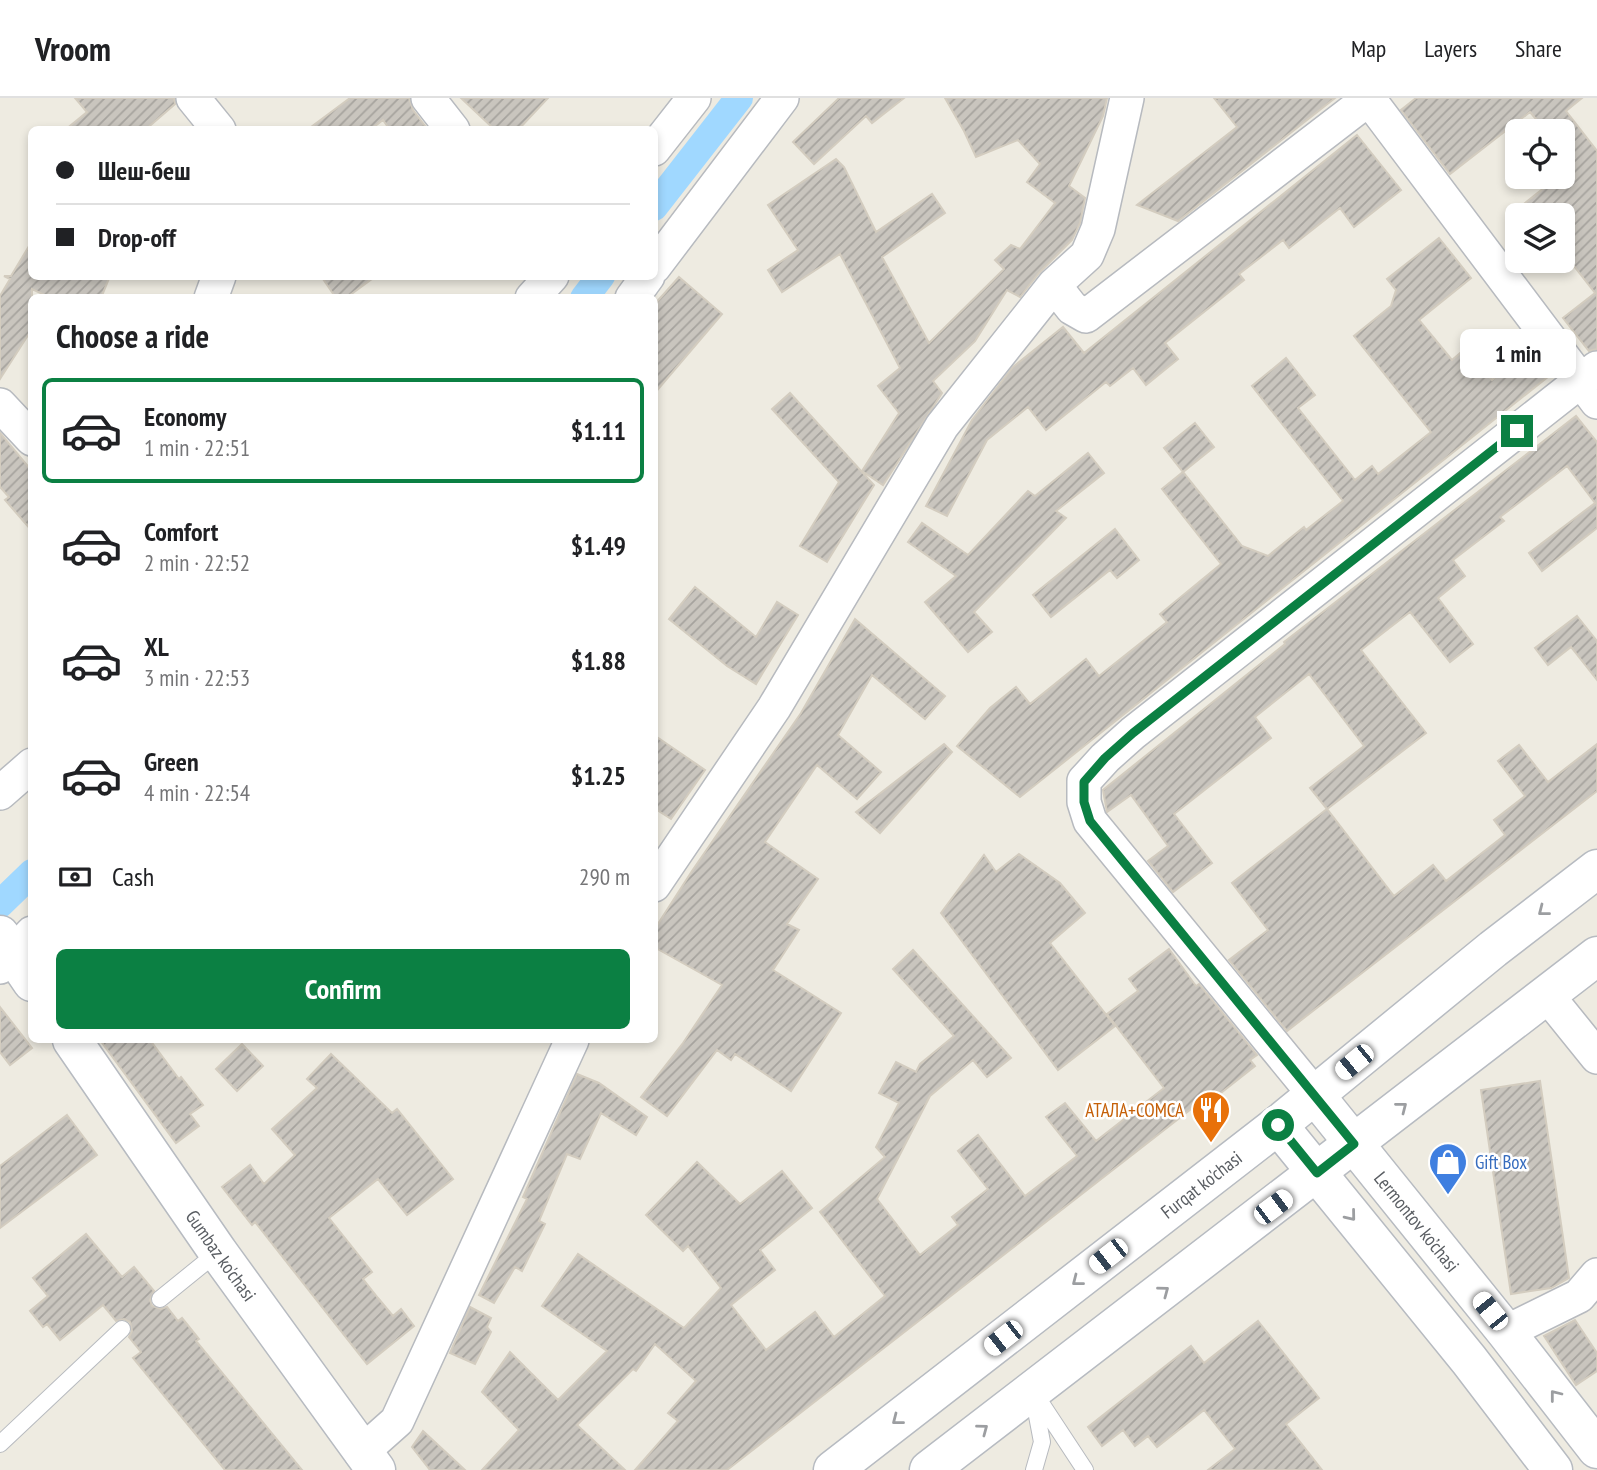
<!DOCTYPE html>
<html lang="en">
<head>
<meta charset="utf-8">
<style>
  body { margin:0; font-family:"PT Sans Narrow",sans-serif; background:#f2f2f2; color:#202124; height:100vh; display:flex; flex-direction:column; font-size:26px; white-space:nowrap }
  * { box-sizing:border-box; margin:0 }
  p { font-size:23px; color:#757577 }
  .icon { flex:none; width:38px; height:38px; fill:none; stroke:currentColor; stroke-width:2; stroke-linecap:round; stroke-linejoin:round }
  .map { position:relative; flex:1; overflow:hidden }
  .sheet { position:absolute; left:28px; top:196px; width:630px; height:749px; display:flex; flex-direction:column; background:#fff; border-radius:10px; box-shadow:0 4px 10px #0003 }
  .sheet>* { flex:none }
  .top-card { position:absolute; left:28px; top:28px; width:630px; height:154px; border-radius:10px; box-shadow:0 4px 10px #0003; display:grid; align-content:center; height:154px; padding:0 28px; background:#fff }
  .fabs { position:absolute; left:1505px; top:21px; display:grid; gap:14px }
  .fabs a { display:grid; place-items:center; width:70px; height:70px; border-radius:10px; background:#fff; box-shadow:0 4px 10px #0003; font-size:35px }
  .end { position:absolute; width:32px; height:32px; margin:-16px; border:9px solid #0b8043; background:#fff; box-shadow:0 0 0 4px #fff }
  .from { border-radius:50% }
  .bubble { position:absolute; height:49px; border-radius:10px; background:#fff; box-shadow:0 4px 10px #0003; font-size:23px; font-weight:600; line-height:49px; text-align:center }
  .car { position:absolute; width:21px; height:42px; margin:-21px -10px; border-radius:9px; box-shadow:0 0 5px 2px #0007; background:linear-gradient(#fff 24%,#345 0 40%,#fff 0 76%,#345 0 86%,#fff 0) }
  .top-card b { display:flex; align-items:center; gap:24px; height:66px; font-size:26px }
  .top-card b+b { border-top:2px solid #e0e0e0 }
  .top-card i { width:18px; height:18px; background:#202124 }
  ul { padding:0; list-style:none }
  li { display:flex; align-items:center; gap:21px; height:105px; margin:0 14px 10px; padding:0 14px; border:4px solid transparent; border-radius:10px }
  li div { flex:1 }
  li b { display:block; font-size:26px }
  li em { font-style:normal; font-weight:600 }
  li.active { border-color:#0b8043 }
  li>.icon { width:63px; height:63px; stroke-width:1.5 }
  h2 { padding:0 28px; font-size:32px; line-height:84px }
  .pay { display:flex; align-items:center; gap:18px; height:77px; padding:0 28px; font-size:26px }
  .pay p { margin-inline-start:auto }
  .primary-button { display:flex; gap:14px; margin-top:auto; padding:14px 28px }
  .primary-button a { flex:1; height:80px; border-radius:10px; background:#0b8043; color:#fff; font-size:28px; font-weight:600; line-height:80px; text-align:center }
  header { display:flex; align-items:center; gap:42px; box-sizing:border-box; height:98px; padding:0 35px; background:#fff; border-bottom:2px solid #e0e0e0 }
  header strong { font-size:33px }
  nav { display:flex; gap:38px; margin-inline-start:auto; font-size:24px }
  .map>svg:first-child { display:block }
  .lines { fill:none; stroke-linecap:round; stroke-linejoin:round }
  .canal { stroke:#a0d8ff; stroke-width:28 }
  .building { fill:url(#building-hatch); stroke:#d3ccbf; stroke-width:2 }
  .service-casing { stroke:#b7babf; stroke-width:18 }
  .minor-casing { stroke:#b7babf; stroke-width:36 }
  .secondary-casing { stroke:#b7bbc1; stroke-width:41 }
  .service { stroke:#fff; stroke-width:16 }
  .minor { stroke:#fff; stroke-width:33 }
  .secondary { stroke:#fff; stroke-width:38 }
  .oneway { stroke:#9c9ea1 }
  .route { stroke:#0b8043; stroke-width:9 }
  .labels { text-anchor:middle; stroke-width:5; stroke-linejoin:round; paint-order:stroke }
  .food-label { font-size:19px; fill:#c56008; stroke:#fff; text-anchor:end }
  .shop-label { font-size:19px; fill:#366cbe; stroke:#fff; text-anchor:start }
  .street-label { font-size:19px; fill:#5a5e63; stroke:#fff }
</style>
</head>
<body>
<header>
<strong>Vroom</strong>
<nav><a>Map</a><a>Layers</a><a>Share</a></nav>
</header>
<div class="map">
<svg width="1597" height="1372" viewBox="0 0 1597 1372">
  <defs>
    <pattern id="building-hatch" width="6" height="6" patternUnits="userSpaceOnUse" patternTransform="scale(1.75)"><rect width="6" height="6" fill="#c9c5be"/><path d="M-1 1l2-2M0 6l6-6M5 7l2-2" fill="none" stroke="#a6a39e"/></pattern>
  </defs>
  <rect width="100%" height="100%" fill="#eeebe1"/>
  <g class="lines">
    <path class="canal" d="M654,109L739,0
      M584,200L601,178
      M0,806L32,775"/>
  </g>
  <path class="building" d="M75,0H174L175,6L145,32H65L87,14Z
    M350,0H409L413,12L428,32H390L383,22L370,32H307Z
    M461,0H548L518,32H495Z
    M839,0H904L872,25L866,18L814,66L793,44Z
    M945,0H1107L1103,18L1069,88L1085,100L1080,125L1072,142L1039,175L1020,199L1007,192L975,243L933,283L942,295L883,387L862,373L899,315L878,288L900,270L840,156L782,194L768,172L798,152L768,107L836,61L844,69L876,134L932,96L945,115L882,159L929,245L1004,171L995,162L1011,147L1020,151L1055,105L1027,84L1040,66L1018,42L976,59L964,33Z
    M1214,0H1335L1178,123L1137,107L1237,29Z
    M1416,0H1582L1566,13L1597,53V251L1589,253L1563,220L1595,195L1563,154V117H1510L1545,89L1537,79H1563V33H1546L1530,14L1450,76L1401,12Z
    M1357,37L1401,92L1354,129L1340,110L1289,150L1283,142L1239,176L1244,182L1165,245L1178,261L1146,287L1133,270L1110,288L1106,284L1046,332L1028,309L987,342L947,418L926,408L972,322L1013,269L1063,229L1084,255Z
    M1439,140L1471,180L1419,222L1452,262L1466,250L1492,282L1529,253L1549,278L1020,699L957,648L990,610L1016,589L1030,606L1086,561L1099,578L1167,524L1160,516L1221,466L1162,391L1183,374L1242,448L1268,458L1304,429L1306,432L1343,403L1252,288L1286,260L1315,297L1298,310L1355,382L1372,368L1378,376L1431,334L1354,238L1391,208L1396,192L1387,181Z
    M32,143V178H110L101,200H51L32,191V231L0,281V198L10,181L4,178H11Z
    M321,178H376L346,200H336Z
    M679,179L722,216L654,296V207Z
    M790,295L874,387L827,464L800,448L839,384L772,311Z
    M1576,318L1597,344V430L1542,473L1529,455L1595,405L1567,368L1500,419L1504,423L1453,462L1465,478L1438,500L1473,546L1450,564L1410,514L1361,552L1426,635L1327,711L1310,690L1364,648L1309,576L1255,619L1271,640L1174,716L1212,765L1173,794L1148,763L1168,748L1131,697L1107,714L1103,692L1285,546L1284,544Z
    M1195,325L1214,349L1183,374L1164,350Z
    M0,335L32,373V433L5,402L9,399L0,389Z
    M1088,355L1104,375L1056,413L1066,420L974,514L992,534L968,554L925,504L956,478L908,444L922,425L968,457L1028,393L1035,398Z
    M1115,431L1139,462L1117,480L1110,472L1051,519L1033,497Z
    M695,489L756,539L777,504L798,517L756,586L727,568L669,521Z
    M1577,518L1597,543V582L1571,549L1548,567L1535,550Z
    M855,521L945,598L925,621L872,577L838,637L881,674L857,701L817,667L765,744L818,781L787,826L799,832L773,872L841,915L791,993L735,956L731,962L717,952L667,1018L641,999L683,945L722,887L654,849V832L692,773L801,615Z
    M654,637L705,672L671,721L654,710Z
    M944,646L952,654L880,735L856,714Z
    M1597,646V693L1287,933L1229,862L1268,832L1232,785L1327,711L1394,798L1433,767L1446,783L1505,737L1494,722L1525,698L1498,663L1519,647L1548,684Z
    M1019,756L1060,785L1085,815L1050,845L1115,928L1058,972L941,815L984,757L996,774Z
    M1169,851L1196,888L1199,886L1257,957L1250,962L1255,968L1198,1013L1195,1008L727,1372H635L678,1323L668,1315L696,1283L655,1246L636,1273L633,1271L577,1327L625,1372H482L519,1332L482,1294L510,1254L558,1302L607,1253L542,1208L578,1156L684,1230L721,1190L688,1148L683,1153L646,1117L697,1064L740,1106L782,1073L812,1110L760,1152L775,1172L731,1207L766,1252L815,1214L834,1239L885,1198L820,1114L885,1059L876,1049L899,1005L879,995L896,964L916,974L920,966L954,938L893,871L913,852L1011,960L987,979L973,962L930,998L877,1101L920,1157L958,1127L952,1119L988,1091L958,1053L978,1037L1025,1098L1077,1058L1046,1019L1065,1005L1096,1043L1164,990L1107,916L1138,893L1129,881Z
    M0,909L32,950L10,967L0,954Z
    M100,942H150L179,981L181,979L203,1007L190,1016L199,1028L176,1045Z
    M242,946L263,968L237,993L216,971Z
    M331,956L392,1015L397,1011L453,1081L407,1117L378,1081L329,1120L372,1174L363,1181L378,1200L393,1218L401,1211L414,1228L367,1266L255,1124L252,1127L222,1089L250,1067L264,1086L295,1057L272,1031L317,990L307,981Z
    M577,976L599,985L647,1019L636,1037L601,1015L580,1061L567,1056L539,1123L545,1126L522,1173L515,1169L494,1205L479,1197L527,1101L523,1099Z
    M1540,983L1569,1180L1551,1190L1511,1196L1481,992Z
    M67,1017L97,1057L0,1130V1068Z
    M86,1136L122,1179L134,1169L154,1193L150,1202L152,1208L161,1211L167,1209L178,1223L182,1220L199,1241L196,1243L302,1372H225L133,1260L141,1254L129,1239L132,1233L130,1224L124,1221L116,1223L103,1207L60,1242L47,1226L43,1229L30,1213L48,1198L33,1180Z
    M470,1209L491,1220L487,1229L491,1234L475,1266L450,1255Z
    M1575,1222L1597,1255V1273L1576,1287L1544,1238Z
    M1258,1223L1319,1300L1286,1326L1322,1372H1208L1235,1351L1204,1312L1157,1349L1148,1338L1135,1348L1123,1332L1102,1348L1088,1329L1191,1248L1204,1265Z
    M423,1333L465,1372H430L412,1349Z"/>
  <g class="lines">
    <defs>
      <path id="service" d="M160,1201L218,1154
        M1033,1293L1085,1372
        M0,1346L122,1231
        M1034,1372L1042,1344L1034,1302"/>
      <path id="minor" d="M193,0L219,32
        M428,0L453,32
        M1369,1L1597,304
        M654,51L694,0
        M654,169L782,0
        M1054,187L1072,210L1086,218L1370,0
        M211,200L219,178
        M532,200L552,178
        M632,200L648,178
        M0,307L32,341
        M0,695L32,667
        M654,787L774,610L942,328L1054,187L1087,157L1098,131L1127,0
        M0,869L32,835
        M1547,897L1597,959
        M1314,996L1090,723L1084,704V683L1105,660L1133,635L1597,270
        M1506,1234L1579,1198L1597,1177
        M361,1355L397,1323L572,942"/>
      <g id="secondary">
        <path d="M0,837L32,884"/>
        <path id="s1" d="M72,942L218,1154L376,1372"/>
        <path id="s2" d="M1314,996L1506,1234L1597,1351"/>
        <path d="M1278,1027L1469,1262L1553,1372"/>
        <path id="s3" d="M833,1372L1278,1027L1493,851L1597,771"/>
        <path d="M929,1372L1597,858"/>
      </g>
    </defs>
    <use href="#service" class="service-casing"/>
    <use href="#minor" class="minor-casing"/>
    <use href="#secondary" class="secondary-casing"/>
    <use href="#service" class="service"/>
    <use href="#minor" class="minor"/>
    <use href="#secondary" class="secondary"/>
  </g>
  <defs><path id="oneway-chevron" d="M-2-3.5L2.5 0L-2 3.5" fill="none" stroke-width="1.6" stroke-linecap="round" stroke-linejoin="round" transform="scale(1.75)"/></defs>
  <g class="oneway">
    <use href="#oneway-chevron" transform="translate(1543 813) rotate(142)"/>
    <use href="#oneway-chevron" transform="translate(1402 1009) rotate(-38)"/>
    <use href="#oneway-chevron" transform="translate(1351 1118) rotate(51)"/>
    <use href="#oneway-chevron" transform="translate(1077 1183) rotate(142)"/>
    <use href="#oneway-chevron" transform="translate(1164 1193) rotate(-37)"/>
    <use href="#oneway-chevron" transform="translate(1555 1297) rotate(-128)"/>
    <use href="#oneway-chevron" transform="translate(897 1322) rotate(142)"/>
    <use href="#oneway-chevron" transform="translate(983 1331) rotate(-37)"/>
  </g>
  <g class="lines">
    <path class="route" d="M1278,1027L1317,1075L1354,1046L1090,723L1084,704V684L1105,660L1133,635L1517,333"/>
  </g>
  <defs>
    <symbol id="restaurant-pin" viewBox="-11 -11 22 30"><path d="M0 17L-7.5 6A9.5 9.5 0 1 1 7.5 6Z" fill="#e8710a" stroke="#fff"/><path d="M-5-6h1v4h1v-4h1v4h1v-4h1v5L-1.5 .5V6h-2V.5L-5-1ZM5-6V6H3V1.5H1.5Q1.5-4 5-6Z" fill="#fff"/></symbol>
    <symbol id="shop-pin" viewBox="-11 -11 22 30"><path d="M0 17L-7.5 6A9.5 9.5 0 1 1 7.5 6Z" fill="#3f7fe0" stroke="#fff"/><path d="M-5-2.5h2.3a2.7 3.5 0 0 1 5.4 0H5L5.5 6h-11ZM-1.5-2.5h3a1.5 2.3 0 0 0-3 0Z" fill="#fff"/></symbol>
  </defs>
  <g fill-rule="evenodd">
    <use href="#restaurant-pin" x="1189" y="990" width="44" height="60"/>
    <use href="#shop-pin" x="1426" y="1042" width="44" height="60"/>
  </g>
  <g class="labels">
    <g class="food-label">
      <text x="1184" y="1019">АТАЛА+СОМСА</text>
    </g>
    <g class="shop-label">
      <text x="1475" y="1071">Gift Box</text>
    </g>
    <g class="street-label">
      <text dy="7" stroke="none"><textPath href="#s3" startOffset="466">Furqat ko'chasi</textPath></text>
      <text dy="7" stroke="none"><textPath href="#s2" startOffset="164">Lermontov ko’chasi</textPath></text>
      <text dy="7" stroke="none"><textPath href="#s1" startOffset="262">Gumbaz ko'chasi</textPath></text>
    </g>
  </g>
</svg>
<div class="fabs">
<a><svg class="icon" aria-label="locate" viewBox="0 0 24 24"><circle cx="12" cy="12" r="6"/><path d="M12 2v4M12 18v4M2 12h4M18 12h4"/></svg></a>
<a><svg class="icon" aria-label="layers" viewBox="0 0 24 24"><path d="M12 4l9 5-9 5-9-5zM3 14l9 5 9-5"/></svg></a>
</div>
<i class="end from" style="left:1278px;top:1027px"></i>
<i class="end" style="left:1517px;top:333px"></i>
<div class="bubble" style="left:1460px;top:231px;width:116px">1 min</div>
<i class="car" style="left:1354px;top:964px;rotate:231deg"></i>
<i class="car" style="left:1273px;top:1109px;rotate:53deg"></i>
<i class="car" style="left:1108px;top:1158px;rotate:232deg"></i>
<i class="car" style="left:1490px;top:1213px;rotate:321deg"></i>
<i class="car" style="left:1003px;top:1240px;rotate:232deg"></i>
<div class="top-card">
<b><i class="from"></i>Шеш-беш</b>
<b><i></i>Drop-off</b>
</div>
<section class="sheet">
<h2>Choose a ride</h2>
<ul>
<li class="active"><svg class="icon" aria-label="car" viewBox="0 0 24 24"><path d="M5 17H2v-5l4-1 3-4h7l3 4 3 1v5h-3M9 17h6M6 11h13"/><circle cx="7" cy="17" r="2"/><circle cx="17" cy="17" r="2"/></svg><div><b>Economy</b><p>1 min · 22:51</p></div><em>$1.11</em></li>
<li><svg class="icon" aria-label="car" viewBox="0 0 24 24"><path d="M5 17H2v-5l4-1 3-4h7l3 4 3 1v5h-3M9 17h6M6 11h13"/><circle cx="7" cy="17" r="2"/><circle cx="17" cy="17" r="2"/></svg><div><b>Comfort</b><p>2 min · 22:52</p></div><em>$1.49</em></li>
<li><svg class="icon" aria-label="car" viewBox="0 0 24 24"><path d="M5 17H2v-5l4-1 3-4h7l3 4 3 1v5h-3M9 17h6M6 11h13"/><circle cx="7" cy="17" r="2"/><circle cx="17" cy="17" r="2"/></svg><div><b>XL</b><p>3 min · 22:53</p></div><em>$1.88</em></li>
<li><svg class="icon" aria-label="car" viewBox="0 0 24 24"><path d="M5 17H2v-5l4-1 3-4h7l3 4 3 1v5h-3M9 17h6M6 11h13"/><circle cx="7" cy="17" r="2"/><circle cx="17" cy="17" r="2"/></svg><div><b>Green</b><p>4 min · 22:54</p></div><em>$1.25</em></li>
</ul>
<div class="pay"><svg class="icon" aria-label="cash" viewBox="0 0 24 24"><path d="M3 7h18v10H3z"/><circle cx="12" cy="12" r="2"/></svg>Cash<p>290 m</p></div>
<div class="primary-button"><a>Confirm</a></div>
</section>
</div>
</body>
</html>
